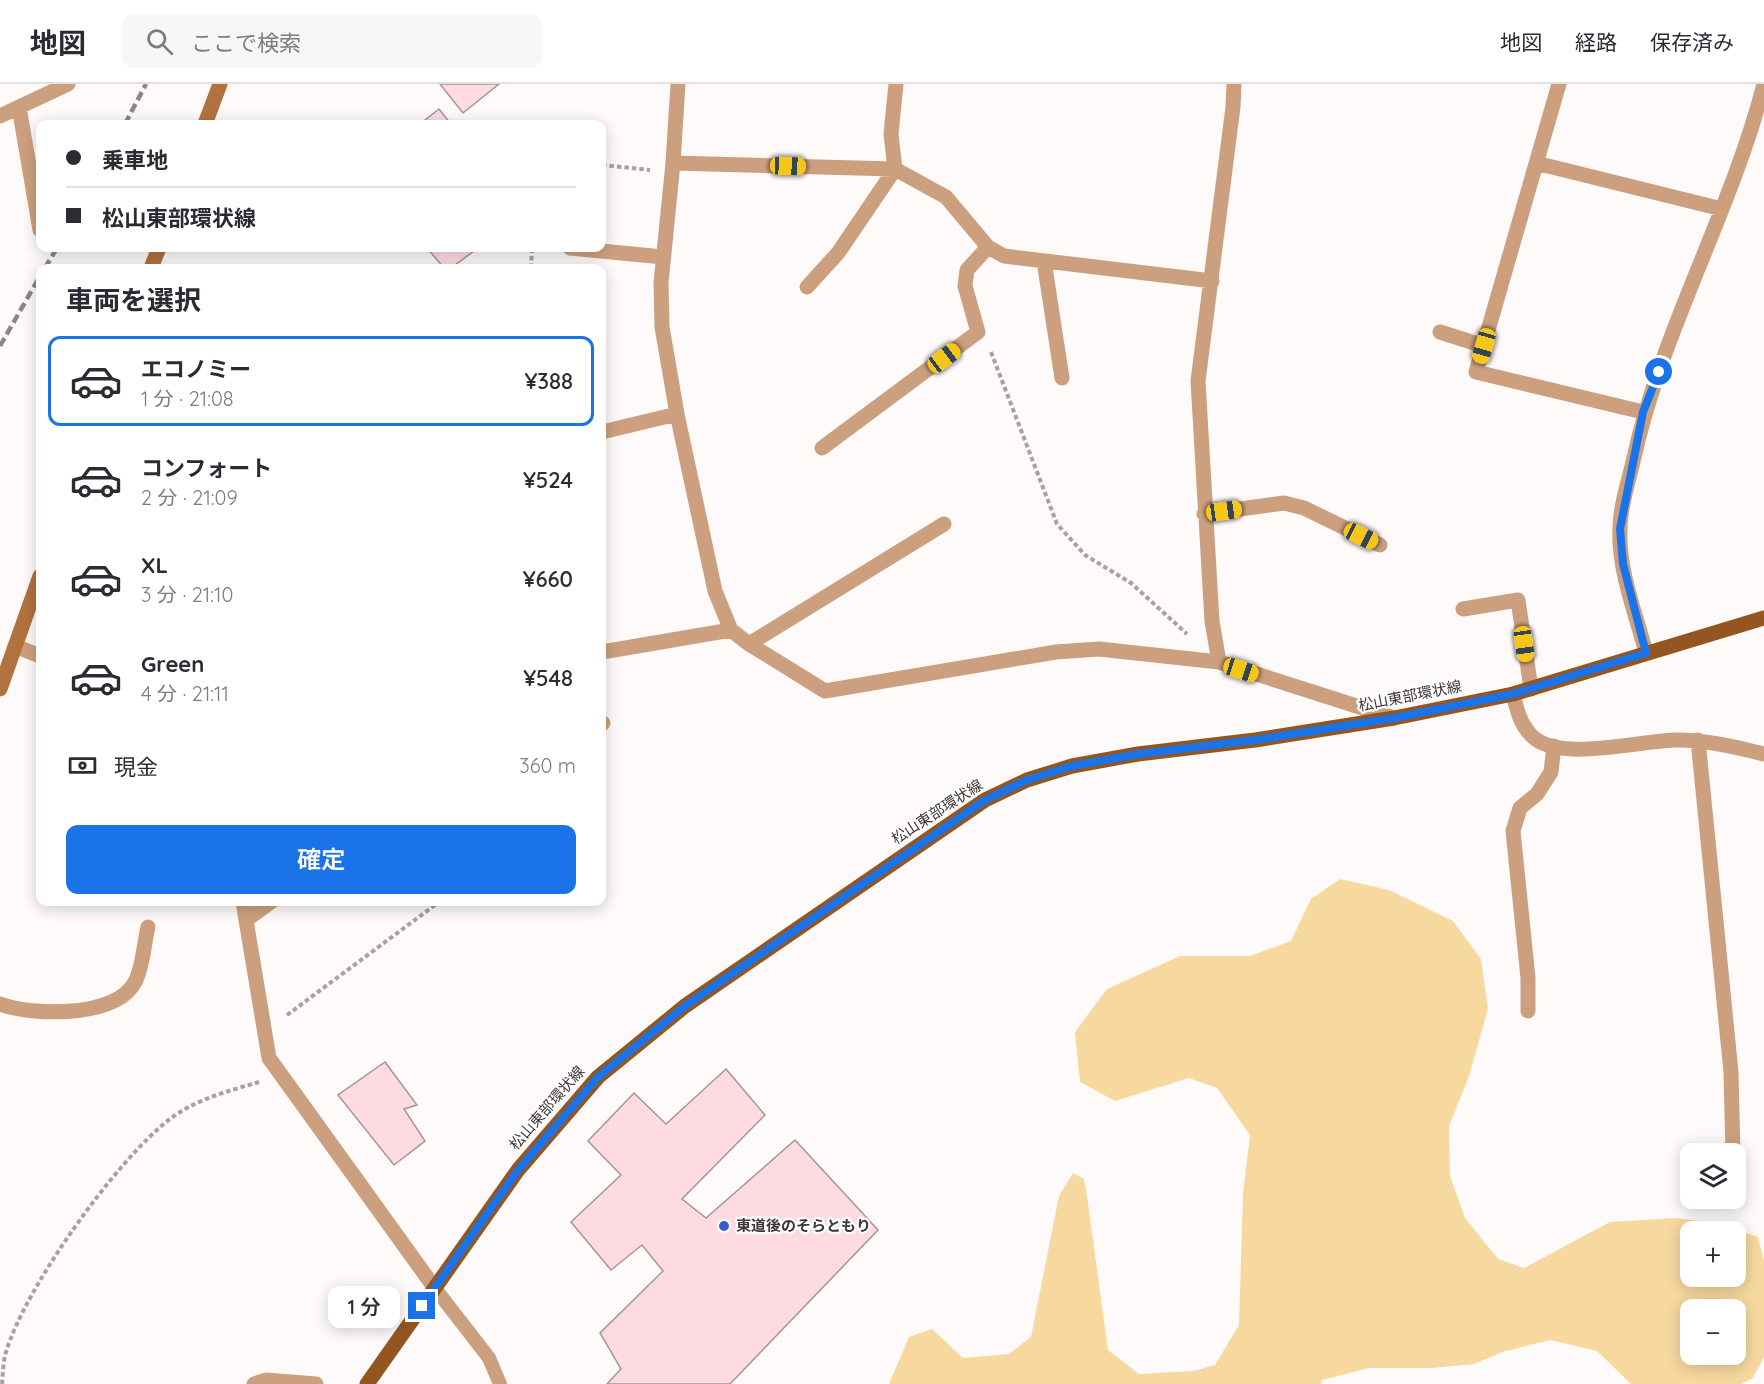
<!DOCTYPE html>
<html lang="ja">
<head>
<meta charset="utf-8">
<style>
  body { margin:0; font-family:Quicksand,"Noto Sans JP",sans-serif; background:#f7f7f7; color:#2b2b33; height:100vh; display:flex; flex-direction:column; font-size:22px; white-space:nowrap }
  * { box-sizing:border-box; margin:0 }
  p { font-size:20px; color:#7c7c81 }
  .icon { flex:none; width:33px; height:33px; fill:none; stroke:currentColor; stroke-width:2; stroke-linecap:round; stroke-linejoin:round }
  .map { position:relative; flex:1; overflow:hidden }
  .side { position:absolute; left:36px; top:180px; width:570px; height:642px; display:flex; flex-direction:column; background:#fff; border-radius:12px; box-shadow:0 3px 15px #0003 }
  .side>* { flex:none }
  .top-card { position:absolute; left:36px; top:36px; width:570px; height:132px; border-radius:12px; box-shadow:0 3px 15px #0003; display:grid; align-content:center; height:132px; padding:0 30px; background:#fff }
  .fabs { position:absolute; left:1680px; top:1059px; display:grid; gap:12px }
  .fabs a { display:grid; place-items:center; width:66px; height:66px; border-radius:12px; background:#fff; box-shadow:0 3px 15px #0003; font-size:30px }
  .end { position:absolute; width:27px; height:27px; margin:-14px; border:8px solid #1a73e8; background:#fff; box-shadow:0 0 0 3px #fff }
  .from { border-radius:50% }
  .bubble { position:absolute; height:42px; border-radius:12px; background:#fff; box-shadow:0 3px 15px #0003; font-size:20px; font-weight:600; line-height:42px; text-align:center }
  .car { position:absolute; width:18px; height:36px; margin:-18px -9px; border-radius:8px; box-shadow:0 0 4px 2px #0007; background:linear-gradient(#f5c518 24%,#345 0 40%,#f5c518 0 76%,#345 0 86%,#f5c518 0) }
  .top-card b { display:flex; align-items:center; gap:21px; height:57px; font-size:22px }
  .top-card b+b { border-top:2px solid #e1e1e2 }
  .top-card i { width:15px; height:15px; background:#2b2b33 }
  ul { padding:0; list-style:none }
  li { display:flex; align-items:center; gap:18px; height:90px; margin:0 12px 9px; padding:0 18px; border:3px solid transparent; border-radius:12px }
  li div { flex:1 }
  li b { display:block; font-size:22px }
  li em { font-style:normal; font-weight:600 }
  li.active { border-color:#1a73e8 }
  li>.icon { width:54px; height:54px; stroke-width:1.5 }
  h2 { padding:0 30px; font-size:27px; line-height:72px }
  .pay { display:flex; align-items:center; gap:15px; height:66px; padding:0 30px; font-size:22px }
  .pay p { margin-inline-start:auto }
  .action { display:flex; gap:12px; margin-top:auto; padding:12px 30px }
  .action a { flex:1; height:69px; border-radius:12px; background:#1a73e8; color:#fff; font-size:24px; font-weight:600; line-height:69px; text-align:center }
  header { display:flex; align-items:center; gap:36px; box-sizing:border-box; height:84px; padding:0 30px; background:#fff; border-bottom:2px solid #e1e1e2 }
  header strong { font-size:28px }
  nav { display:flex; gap:33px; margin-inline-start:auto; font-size:21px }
  .search { width:420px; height:54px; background:#f7f7f7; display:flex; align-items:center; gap:15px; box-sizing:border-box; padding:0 21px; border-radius:12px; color:#7c7c81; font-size:22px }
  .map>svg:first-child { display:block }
  .green { fill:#f7d99f; fill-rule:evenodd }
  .building { fill:#fddbe0; stroke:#a69598; stroke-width:1.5 }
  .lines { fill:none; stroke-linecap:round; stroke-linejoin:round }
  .path { stroke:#a7a2a0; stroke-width:4; stroke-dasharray:4.5 3; stroke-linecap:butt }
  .service { stroke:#cca07e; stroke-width:14 }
  .minor { stroke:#cca07e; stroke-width:15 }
  .secondary { stroke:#b2723e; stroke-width:15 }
  .primary { stroke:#945620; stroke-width:15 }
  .rail { stroke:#8c8785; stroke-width:4.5; stroke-dasharray:9 4.5; stroke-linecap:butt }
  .route { stroke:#1a73e8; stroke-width:8 }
  .poi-dot { fill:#395bcc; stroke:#fff; stroke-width:2 }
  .labels { text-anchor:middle; stroke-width:4.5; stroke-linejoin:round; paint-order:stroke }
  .street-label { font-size:15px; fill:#3d3735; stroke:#fff }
  .poi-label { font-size:15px; font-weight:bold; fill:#3d3735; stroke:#fff; text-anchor:start }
</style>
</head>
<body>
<header>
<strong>地図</strong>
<div class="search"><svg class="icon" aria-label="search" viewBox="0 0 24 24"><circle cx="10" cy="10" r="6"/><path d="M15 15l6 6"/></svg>ここで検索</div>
<nav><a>地図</a><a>経路</a><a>保存済み</a></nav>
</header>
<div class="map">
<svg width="1764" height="1300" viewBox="0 0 1764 1300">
  <rect width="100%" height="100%" fill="#fefaf9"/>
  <path class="green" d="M1340,795L1389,806L1453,837L1481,875L1488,925L1469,992L1449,1042L1450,1092L1465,1134L1498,1175L1524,1184L1610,1138L1675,1134L1718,1139L1758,1153L1764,1177V1273L1753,1294L1741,1300H1631L1597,1267L1550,1256L1502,1268L1474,1280L1432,1284H1369L1322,1296L1321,1300H889L909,1253L932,1245L963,1274L1009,1270L1031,1253L1059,1112L1073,1089L1084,1095L1087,1112L1108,1266L1139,1290L1194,1287L1215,1281L1239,1241L1243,1110L1250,1051L1217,1004L1189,994L1115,1017L1080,998L1075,948L1107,905L1180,872H1250L1291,857L1311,815ZM1690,1148H1736V1192H1690ZM1690,1226H1736V1270H1690Z"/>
  <path class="building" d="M440,0H499L463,29Z
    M439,25L451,40H420Z
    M427,164H478L451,184H444Z
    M385,978L417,1021L404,1025L425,1057L394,1081L338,1011Z
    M726,985L765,1031L682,1115L706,1134L795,1056L878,1146L730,1300H607L621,1285L600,1249L663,1187L642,1161L611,1186L571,1138L621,1091L588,1057L634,1009L666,1040Z"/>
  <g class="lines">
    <path class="path" d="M602,81L650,86
      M531,184L532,164
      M991,268L1057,440L1085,471L1131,499L1187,550
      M602,698L604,696
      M287,931L439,818
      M2,1300C3,1290 3,1278 6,1268C25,1204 117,1075 170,1035C196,1015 229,1007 259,998"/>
    <path class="service" d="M434,1203L489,1274L500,1300"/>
    <path class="minor" d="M1559,0L1476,288L1643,328
      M19,23L40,146
      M0,32L68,0
      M673,79L678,0
      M1536,79L1722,125
      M570,164L663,173
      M1044,177L1062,294
      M1212,197L1004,172L988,163L946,113L895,85L673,79L661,199L662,243L677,330L715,507L731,546L749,560L825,607L1056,568L1099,565L1219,578L1394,634
      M807,203L838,169L895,85L891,50L896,0
      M1440,248L1484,262
      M602,348L677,330
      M822,364L978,248L965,202L967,186L988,163
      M1204,430L1284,419L1304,424L1380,461
      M1463,525L1518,516L1531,605
      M749,560L944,440
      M15,562L40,572
      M602,568L731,546
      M1646,569C1636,530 1618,486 1620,445C1620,423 1628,399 1633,378C1661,247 1731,129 1764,0
      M1219,578L1212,537L1198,297L1233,23L1234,0
      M1513,610C1517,626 1520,640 1532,652C1558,679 1642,656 1677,656C1707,656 1735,663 1764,670
      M602,640L603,639
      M1698,656L1731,988L1733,1070
      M243,818L269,974L434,1203
      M246,836L271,818
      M0,920C33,932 116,934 135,898C143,883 144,859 148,843
      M1528,927V894L1513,747L1520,724L1537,710L1551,688L1554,662
      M254,1300L266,1296L316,1300"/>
    <path class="secondary" d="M205,40L220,0
      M151,184L159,164
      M0,605L40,492"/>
    <path class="primary" d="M367,1300L518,1086L598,993L685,922L985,716L1027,696L1072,682L1138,670L1255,656L1394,634L1513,610L1764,534"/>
    <path class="rail" d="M125,40L146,0
      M45,184L57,164
      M0,262L40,192"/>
  </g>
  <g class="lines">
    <path class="route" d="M422,1222L518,1086L598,993L685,922L985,716L1027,696L1072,682L1138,670L1255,656L1394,634L1513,610L1646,569L1623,480L1620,445L1643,328L1659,288"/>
  </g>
  <circle class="poi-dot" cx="724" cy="1142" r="6"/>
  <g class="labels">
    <g class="street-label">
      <text transform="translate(1410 612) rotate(-11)" y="5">松山東部環状線</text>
      <text transform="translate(937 728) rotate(-33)" y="5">松山東部環状線</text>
      <text transform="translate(547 1024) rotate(-49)" y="5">松山東部環状線</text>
    </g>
    <g class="poi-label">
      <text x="736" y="1147">東道後のそらともり</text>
    </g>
  </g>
</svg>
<div class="fabs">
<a><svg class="icon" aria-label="layers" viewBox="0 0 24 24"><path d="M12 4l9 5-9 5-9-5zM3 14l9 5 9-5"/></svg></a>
<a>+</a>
<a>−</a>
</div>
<i class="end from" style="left:1659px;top:288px"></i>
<i class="end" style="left:422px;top:1222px"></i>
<div class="bubble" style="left:328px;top:1202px;width:72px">1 分</div>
<i class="car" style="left:788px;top:82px;rotate:92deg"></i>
<i class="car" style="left:1484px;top:262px;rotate:196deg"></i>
<i class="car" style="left:944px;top:274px;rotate:53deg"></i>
<i class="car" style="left:1224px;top:427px;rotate:82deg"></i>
<i class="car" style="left:1361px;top:452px;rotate:116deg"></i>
<i class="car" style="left:1524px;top:560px;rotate:172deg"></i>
<i class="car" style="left:1241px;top:586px;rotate:108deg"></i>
<div class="top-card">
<b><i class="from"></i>乗車地</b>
<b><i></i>松山東部環状線</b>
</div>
<section class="side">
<h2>車両を選択</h2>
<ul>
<li class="active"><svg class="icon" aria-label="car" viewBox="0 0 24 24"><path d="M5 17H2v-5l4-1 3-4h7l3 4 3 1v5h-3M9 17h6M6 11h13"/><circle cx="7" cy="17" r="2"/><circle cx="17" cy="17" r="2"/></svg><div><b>エコノミー</b><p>1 分 · 21:08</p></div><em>¥388</em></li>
<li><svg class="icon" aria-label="car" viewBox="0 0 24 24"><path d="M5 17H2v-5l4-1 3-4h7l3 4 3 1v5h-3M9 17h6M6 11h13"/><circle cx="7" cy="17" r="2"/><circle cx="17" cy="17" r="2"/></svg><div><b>コンフォート</b><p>2 分 · 21:09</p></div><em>¥524</em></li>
<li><svg class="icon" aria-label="car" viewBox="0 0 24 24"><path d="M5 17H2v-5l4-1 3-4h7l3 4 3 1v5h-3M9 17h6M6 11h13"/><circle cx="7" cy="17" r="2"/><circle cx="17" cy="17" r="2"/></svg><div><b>XL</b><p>3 分 · 21:10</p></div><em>¥660</em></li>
<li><svg class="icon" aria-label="car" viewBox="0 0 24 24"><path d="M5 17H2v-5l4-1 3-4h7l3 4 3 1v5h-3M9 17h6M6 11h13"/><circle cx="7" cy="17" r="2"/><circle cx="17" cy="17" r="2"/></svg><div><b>Green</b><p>4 分 · 21:11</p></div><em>¥548</em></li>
</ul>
<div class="pay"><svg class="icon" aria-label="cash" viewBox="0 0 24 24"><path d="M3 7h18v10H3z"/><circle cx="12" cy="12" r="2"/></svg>現金<p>360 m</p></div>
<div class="action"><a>確定</a></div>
</section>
</div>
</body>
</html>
